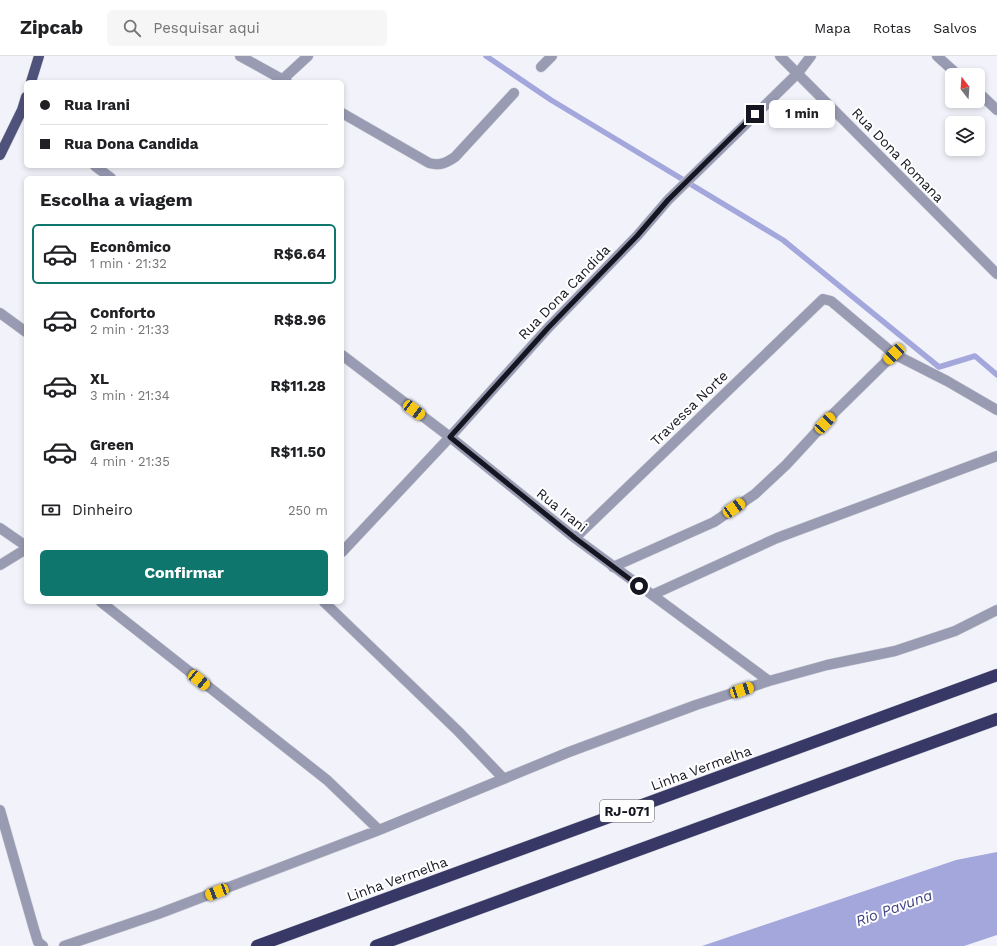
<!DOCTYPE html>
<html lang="pt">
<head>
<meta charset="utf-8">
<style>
  body { margin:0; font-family:"Work Sans",sans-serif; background:#f6f6f6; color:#202124; height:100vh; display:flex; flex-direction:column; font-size:15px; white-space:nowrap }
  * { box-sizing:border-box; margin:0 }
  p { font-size:13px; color:#757577 }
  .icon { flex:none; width:22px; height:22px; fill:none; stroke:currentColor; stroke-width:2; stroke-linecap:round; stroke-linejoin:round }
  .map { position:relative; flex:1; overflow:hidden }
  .sheet { position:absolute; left:24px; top:120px; width:320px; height:428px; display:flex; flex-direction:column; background:#fff; border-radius:6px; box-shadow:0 2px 6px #0003 }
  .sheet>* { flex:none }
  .banner { position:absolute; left:24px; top:24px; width:320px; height:88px; border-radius:6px; box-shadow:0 2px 6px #0003; display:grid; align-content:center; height:88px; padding:0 16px; background:#fff }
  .needle { width:26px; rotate:343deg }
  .fabs { position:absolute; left:945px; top:12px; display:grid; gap:8px }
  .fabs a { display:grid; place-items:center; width:40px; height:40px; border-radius:6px; background:#fff; box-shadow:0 2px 6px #0003; font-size:20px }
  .end { position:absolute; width:18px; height:18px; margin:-9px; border:5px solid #151621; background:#fff; box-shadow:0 0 0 2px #fff }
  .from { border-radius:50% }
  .bubble { position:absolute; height:28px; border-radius:6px; background:#fff; box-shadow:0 2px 6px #0003; font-size:13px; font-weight:700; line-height:28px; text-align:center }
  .car { position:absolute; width:12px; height:24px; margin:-12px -6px; border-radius:5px; box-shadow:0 0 3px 1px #0007; background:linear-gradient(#f5c518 24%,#345 0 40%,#f5c518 0 76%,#345 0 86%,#f5c518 0) }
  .banner b { display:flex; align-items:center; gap:14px; height:38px; font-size:15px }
  .banner b+b { border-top:1px solid #e0e0e0 }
  .banner i { width:10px; height:10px; background:#202124 }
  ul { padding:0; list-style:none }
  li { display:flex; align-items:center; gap:12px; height:60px; margin:0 8px 6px; padding:0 8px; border:2px solid transparent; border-radius:6px }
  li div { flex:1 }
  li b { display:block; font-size:15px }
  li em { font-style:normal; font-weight:700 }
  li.on { border-color:#0f766e }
  li>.icon { width:36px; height:36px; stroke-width:1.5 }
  h2 { padding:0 16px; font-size:18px; line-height:48px }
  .pay { display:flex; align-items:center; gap:10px; height:44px; padding:0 16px; font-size:15px }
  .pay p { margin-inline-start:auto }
  .button { display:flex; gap:8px; margin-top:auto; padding:8px 16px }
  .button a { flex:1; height:46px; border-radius:6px; background:#0f766e; color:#fff; font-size:16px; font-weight:700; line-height:46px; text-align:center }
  header { display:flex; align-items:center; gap:24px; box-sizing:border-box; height:56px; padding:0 20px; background:#fff; border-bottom:1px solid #e0e0e0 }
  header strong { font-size:19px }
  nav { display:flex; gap:22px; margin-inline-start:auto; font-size:14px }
  .search { width:280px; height:36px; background:#f6f6f6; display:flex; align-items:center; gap:10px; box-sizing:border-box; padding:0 14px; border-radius:6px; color:#757577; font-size:15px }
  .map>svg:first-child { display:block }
  .water { fill:#a3a7dc }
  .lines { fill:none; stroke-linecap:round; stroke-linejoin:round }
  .stream { stroke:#a3a7dc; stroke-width:5.5 }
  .minor-casing { stroke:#cfd0d7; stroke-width:11 }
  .major-casing { stroke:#cfd0d7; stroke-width:11 }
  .highway-casing { stroke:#cfd0d7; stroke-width:13 }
  .minor { stroke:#989bb2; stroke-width:10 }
  .major { stroke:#4f527a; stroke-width:10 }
  .highway { stroke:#373865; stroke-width:12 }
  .route { stroke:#151621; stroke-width:5 }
  .labels { text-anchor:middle; stroke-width:4; stroke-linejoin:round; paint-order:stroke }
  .shield { fill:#fff; stroke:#5b5c64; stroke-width:1 }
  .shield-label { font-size:13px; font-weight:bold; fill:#151621 }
  .street-label { font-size:14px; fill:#151621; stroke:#fff }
  .water-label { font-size:15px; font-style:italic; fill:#414182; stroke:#fff }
</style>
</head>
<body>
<header>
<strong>Zipcab</strong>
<div class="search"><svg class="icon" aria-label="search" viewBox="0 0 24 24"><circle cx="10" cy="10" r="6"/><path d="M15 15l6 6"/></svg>Pesquisar aqui</div>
<nav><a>Mapa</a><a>Rotas</a><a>Salvos</a></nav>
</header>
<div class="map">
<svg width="997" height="890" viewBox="0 0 997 890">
  <rect width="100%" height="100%" fill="#f2f3fa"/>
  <path class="water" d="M997,796V879L964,890H702L956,804Z"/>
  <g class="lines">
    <path class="stream" d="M486,0L551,44L783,184L939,311L975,300L997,319"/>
    <defs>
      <path id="minor" d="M240,0L287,26
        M780,0L997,218
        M937,0L958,19
        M541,11L552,0
        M283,23L308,0
        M978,36L997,54
        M342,57L429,107C440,110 446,107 455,101L514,37
        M95,110L111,122
        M0,257L26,276
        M342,299L450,381L575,482L769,625
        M0,472L26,490
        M575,482L823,243L831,245L894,298L947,325L997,354
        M342,496L450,381L548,272L637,180L668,144L798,17L811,0
        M0,509L26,493
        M613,511L714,466L755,438L786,409L835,356L894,298
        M652,539L777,482L997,400
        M101,546L327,724L379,774
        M324,546L458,675L504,723
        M0,754L34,873L38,886L43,890
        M64,890L158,858L379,774L569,696L696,649L769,625L827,609L895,595L955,575L997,554"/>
      <path id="major" d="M31,26L39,0
        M0,99L22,54L26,41"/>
      <path id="highway" d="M257,890L997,619
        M376,890L997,663"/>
    </defs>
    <use href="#minor" class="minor-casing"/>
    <use href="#major" class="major-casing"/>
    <use href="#highway" class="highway-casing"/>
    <use href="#minor" class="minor"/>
    <use href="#major" class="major"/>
    <use href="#highway" class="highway"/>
  </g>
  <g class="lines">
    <path class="route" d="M639,530L575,482L450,381L548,272L637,180L668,144L755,58"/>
  </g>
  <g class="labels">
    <rect class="shield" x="600" y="744" width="54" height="22" rx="3"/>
    <g class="shield-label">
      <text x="627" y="760">RJ-071</text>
    </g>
    <g class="street-label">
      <text transform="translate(898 99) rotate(46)" y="5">Rua Dona Romana</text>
      <text transform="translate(564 236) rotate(-46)" y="5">Rua Dona Candida</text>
      <text transform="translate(689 352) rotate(-44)" y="5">Travessa Norte</text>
      <text transform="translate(562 454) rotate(39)" y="5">Rua Irani</text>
      <text transform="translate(701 712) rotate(-20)" y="5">Linha Vermelha</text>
      <text transform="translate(397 823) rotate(-20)" y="5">Linha Vermelha</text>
    </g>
    <g class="water-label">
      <text transform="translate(894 852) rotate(-20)" y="5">Rio Pavuna</text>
    </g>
  </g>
</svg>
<div class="fabs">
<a><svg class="needle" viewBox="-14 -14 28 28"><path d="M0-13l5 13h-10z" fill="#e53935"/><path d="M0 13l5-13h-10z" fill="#757577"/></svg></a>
<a><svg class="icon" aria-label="layers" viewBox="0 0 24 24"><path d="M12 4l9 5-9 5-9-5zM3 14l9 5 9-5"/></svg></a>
</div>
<i class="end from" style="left:639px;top:530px"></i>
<i class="end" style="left:755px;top:58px"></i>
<div class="bubble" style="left:769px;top:44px;width:66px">1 min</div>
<i class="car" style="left:894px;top:298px;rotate:226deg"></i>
<i class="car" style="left:414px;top:354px;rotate:127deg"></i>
<i class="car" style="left:825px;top:367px;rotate:43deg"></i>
<i class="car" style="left:734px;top:452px;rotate:56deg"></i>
<i class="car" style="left:199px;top:624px;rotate:129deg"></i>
<i class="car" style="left:742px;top:634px;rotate:72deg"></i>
<i class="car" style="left:217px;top:836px;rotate:249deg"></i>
<div class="banner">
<b><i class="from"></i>Rua Irani</b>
<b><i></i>Rua Dona Candida</b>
</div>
<section class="sheet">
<h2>Escolha a viagem</h2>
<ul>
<li class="on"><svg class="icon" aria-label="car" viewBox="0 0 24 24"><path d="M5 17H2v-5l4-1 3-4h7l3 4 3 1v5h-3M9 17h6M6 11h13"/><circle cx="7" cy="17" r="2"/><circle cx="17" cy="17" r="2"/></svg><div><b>Econômico</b><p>1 min · 21:32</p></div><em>R$6.64</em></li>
<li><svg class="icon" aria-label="car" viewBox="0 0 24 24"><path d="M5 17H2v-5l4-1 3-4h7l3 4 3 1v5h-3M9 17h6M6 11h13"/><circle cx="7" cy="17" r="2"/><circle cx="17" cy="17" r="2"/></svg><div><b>Conforto</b><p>2 min · 21:33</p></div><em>R$8.96</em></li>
<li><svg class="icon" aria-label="car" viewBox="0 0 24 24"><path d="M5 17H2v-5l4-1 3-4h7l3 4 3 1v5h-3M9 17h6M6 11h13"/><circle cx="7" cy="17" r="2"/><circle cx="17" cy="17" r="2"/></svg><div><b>XL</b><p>3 min · 21:34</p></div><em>R$11.28</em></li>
<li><svg class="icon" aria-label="car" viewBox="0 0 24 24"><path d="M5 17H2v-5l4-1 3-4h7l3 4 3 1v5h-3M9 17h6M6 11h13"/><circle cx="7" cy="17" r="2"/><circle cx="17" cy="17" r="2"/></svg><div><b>Green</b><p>4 min · 21:35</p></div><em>R$11.50</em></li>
</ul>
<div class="pay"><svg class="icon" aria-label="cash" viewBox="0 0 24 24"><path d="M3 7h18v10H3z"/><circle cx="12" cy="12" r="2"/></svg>Dinheiro<p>250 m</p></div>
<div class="button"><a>Confirmar</a></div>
</section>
</div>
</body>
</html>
